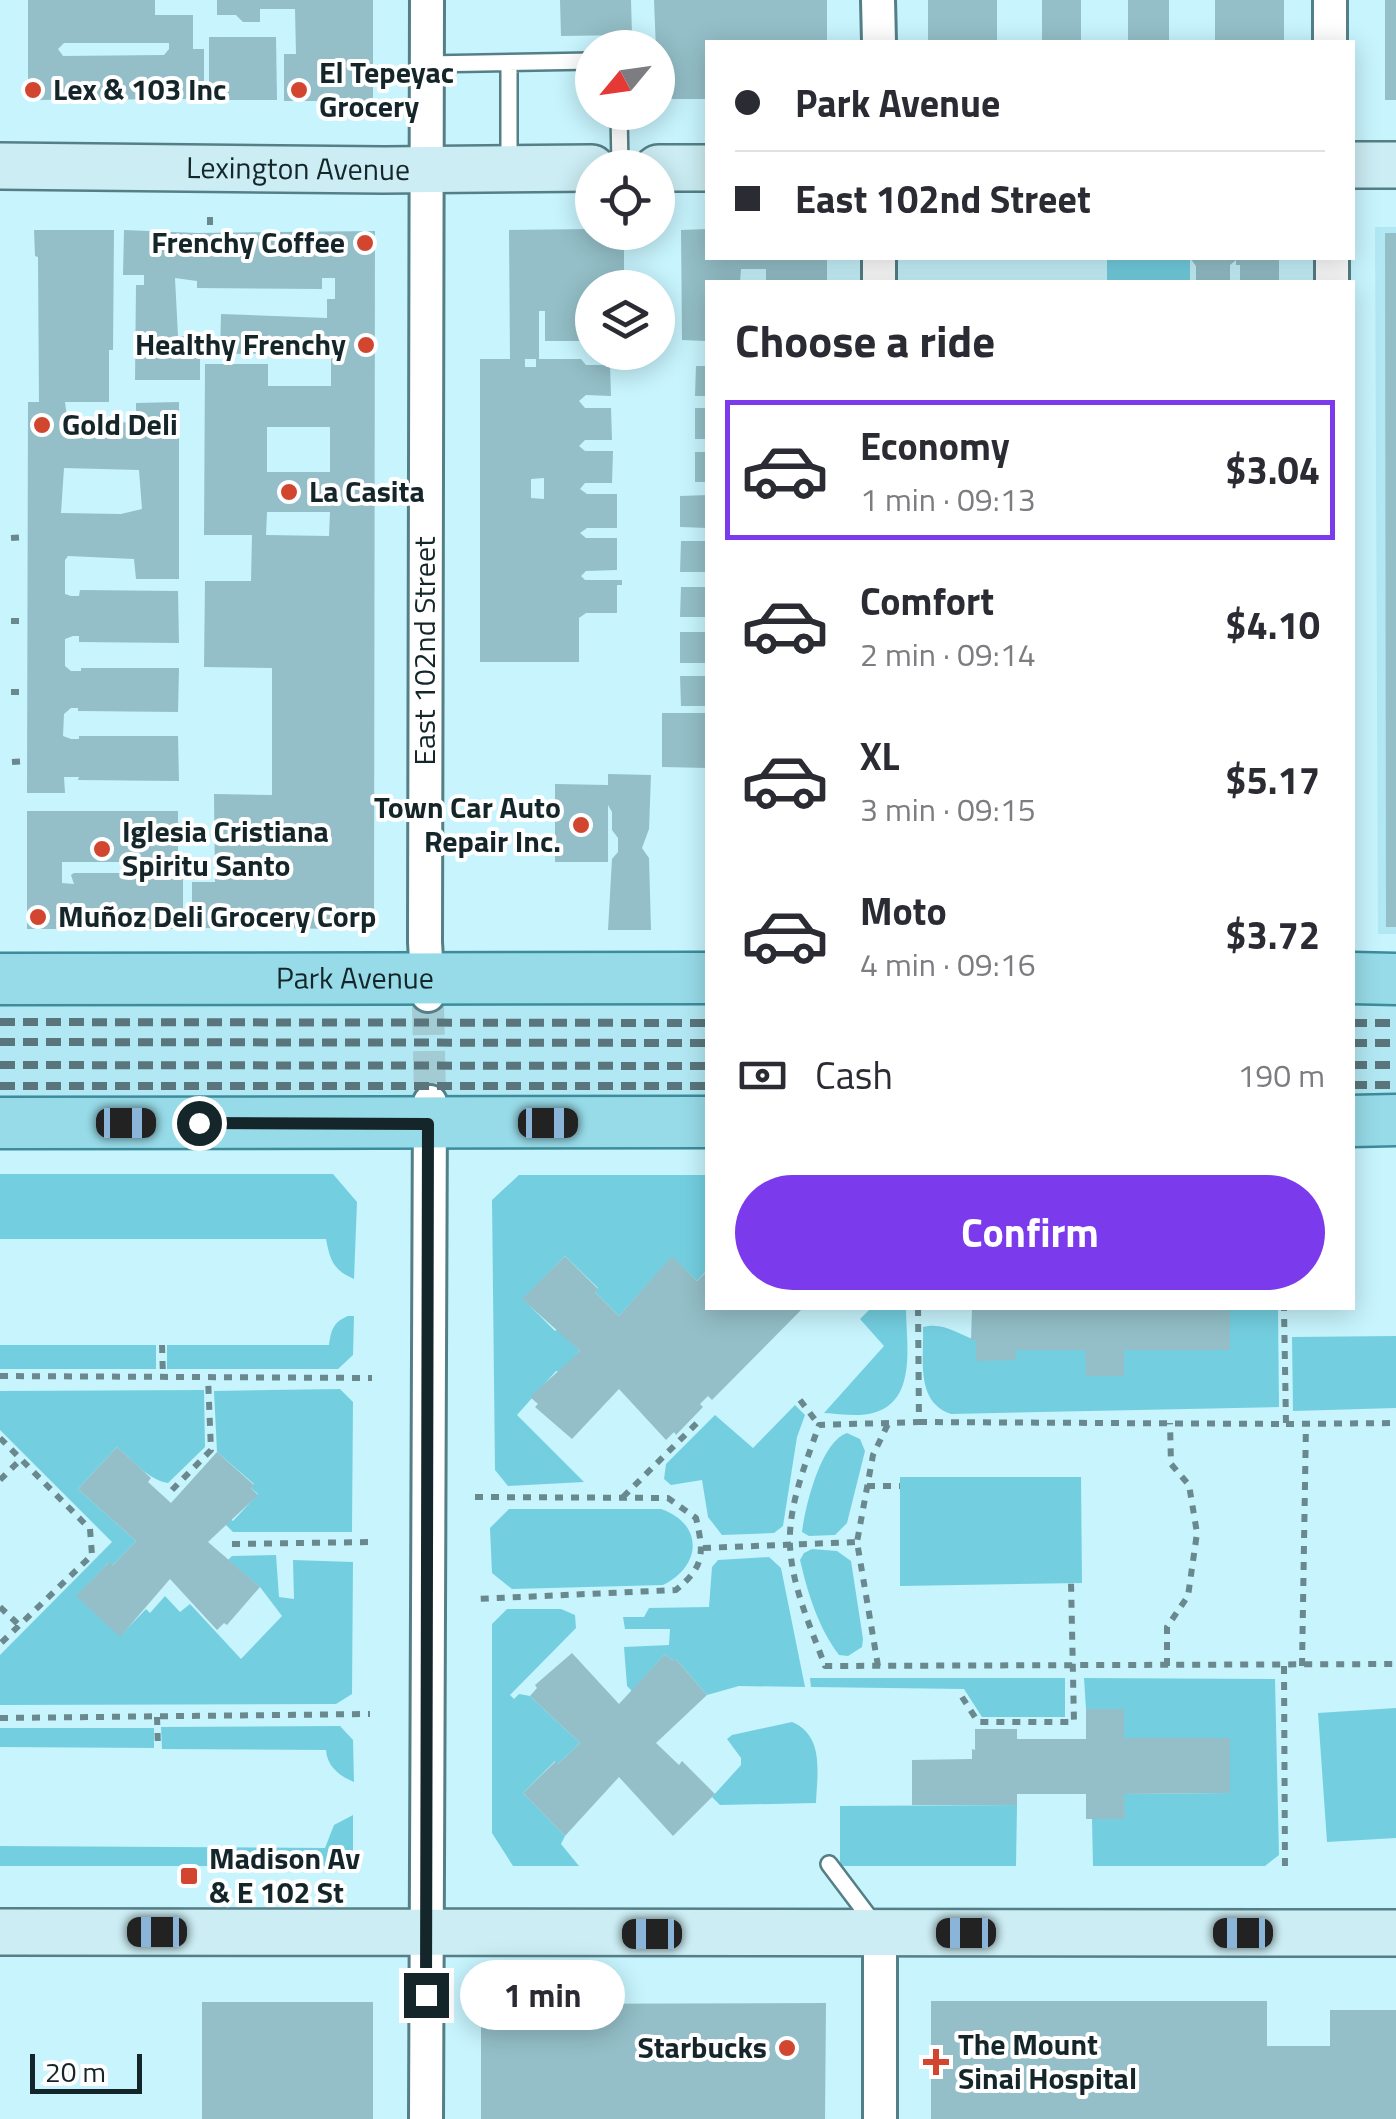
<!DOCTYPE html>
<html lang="en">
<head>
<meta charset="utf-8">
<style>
  body { margin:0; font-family:"Titillium Web",sans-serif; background:#f7f7f7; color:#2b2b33; height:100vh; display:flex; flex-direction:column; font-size:38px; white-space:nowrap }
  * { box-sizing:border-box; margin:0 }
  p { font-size:32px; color:#7c7c81 }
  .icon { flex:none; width:55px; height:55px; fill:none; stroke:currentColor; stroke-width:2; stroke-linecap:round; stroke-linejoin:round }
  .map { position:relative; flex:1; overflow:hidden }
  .side { position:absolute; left:705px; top:280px; width:650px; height:1030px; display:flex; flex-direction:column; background:#fff; border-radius:0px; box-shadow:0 5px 25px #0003 }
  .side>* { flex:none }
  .hud { position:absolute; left:705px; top:40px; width:650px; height:220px; border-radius:0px; box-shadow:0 5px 25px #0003; display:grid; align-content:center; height:220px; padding:0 30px; background:#fff }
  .needle { width:65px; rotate:241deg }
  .buttons { position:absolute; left:575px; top:30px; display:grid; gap:20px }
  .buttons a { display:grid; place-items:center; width:100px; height:100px; border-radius:50%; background:#fff; box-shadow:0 5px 25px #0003; font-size:50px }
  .scale { position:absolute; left:30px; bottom:25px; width:112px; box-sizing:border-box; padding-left:10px; border:5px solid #15262a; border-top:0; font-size:28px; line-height:35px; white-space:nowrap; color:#15262a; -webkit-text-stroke:8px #fff; paint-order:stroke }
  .end { position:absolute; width:45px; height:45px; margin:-22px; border:12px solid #15262a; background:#fff; box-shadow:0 0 0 5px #fff }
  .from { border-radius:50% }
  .bubble { position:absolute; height:70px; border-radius:35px; background:#fff; box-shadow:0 5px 25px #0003; font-size:32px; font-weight:700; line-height:70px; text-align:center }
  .car { position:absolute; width:30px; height:60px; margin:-30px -15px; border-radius:12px; box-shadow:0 0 8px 2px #0007; background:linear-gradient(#222 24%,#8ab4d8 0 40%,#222 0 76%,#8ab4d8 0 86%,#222 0) }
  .hud b { display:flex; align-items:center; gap:35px; height:95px; font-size:38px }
  .hud b+b { border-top:2px solid #e1e1e2 }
  .hud i { width:25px; height:25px; background:#2b2b33 }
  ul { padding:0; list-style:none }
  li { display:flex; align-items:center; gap:30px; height:140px; margin:0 20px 15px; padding:0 10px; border:5px solid transparent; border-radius:0px }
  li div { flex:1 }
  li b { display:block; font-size:38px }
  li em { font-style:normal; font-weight:700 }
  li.active { border-color:#7c3aed }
  li>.icon { width:90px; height:90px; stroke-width:1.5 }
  h2 { padding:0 30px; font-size:45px; line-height:120px }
  .pay { display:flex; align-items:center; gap:25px; height:110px; padding:0 30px; font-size:38px }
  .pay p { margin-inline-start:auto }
  .cta { display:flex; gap:20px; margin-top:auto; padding:20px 30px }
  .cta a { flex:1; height:115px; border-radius:60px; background:#7c3aed; color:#fff; font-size:40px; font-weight:700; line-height:115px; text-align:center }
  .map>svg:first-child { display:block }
  .built { fill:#b2e8f3 }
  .green { fill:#73cfe0 }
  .building { fill:#94bfc8; fill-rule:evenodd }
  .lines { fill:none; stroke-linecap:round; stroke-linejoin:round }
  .street-tunnel { stroke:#a3cbd3; stroke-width:32; stroke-dasharray:32 16; stroke-linecap:butt }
  .lane-casing { stroke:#557f87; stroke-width:20 }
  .street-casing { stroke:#557f87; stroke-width:38 }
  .secondary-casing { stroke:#557f87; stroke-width:50 }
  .primary-casing { stroke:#3d8c9b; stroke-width:55 }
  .path { stroke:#6a898f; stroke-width:6; stroke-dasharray:8 8; stroke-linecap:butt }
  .lane { stroke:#fff; stroke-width:15 }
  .street { stroke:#fff; stroke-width:32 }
  .secondary { stroke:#cbedf3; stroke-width:45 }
  .primary { stroke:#97dbe8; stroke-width:50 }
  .rail { stroke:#5a767c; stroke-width:8; stroke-dasharray:15 8; stroke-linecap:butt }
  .route { stroke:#15262a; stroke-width:12 }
  .poi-dot { fill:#d24630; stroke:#fff; stroke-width:4 }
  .labels { text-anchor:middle; stroke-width:8; stroke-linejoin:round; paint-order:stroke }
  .poi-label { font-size:30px; font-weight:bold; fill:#15262a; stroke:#fff; text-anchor:start }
  .street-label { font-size:30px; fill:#15262a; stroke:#fff }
</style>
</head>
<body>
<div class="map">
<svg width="1396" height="2119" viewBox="0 0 1396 2119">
  <rect width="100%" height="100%" fill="#c7f4fd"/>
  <path class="built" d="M1375,227H1396V934H1378Z
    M0,1003H707V1105L0,1104Z
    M1352,1003H1396V1106H1353Z"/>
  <path class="green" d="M1107,258H1190V282H1107Z
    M0,1174H333L357,1202L354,1279C333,1270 330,1260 326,1239H0Z
    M519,1175H707V1270L697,1281L672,1257L619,1316L595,1292L598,1288L565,1256L523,1299L555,1331L558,1329L580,1351L559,1372L556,1371L517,1415L584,1482L508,1486L495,1470L492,1200Z
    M871,1308H906C906,1343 918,1401 873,1413C859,1417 839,1414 824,1413L884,1346L860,1319Z
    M1230,1308H1278L1279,1407L951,1414C915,1402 924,1359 923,1327C945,1322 956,1334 976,1340V1360H1015V1350H1230Z
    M348,1316H354L353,1355L338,1369H167V1345H329C331,1331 333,1322 348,1316Z
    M1396,1336V1408L1293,1411L1292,1337Z
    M0,1345H156V1369H0Z
    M340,1389L353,1402L352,1532H233L225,1524L230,1519L233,1521L258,1494L251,1488L254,1484L217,1452L214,1391Z
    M204,1390L205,1447L168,1483C149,1480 133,1461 117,1447L78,1489L136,1541L113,1565L108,1563L77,1596L120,1636L146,1609L150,1613L165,1596L180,1612L190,1604L241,1659L282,1616L260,1587L228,1560L232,1556L276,1555L279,1597L294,1599L293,1560L353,1562L352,1694L336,1704L0,1705V1655L112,1542L0,1430V1391Z
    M795,1405L805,1415L797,1437L783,1526L774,1533L722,1535L708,1517L702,1480L671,1485L664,1479L666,1464L715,1415L753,1448Z
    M847,1433L860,1439L865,1451L847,1523L835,1535L809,1536L802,1532C805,1507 821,1441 847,1433Z
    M900,1477H1081L1082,1583L900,1586Z
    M509,1509H661C704,1524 702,1566 663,1585L512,1589L492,1573L490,1528Z
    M812,1549L837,1551L851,1561L863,1639L862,1647L848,1656L839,1655C818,1627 808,1594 800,1560L804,1553Z
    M769,1557L781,1568L805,1687L739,1686L707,1695L676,1659L673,1661L665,1654L632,1691L627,1686L624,1647L669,1645L670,1629H625L623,1617H644L649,1608L709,1607L712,1567L718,1560Z
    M507,1609H561L575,1615L576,1628L510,1695L514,1699L519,1694L530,1696L580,1743L558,1764L555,1761L523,1793L565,1836L561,1844L579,1866H513L492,1833V1624Z
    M810,1678H1065V1717H982L964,1689L811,1687Z
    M1084,1678L1275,1679L1279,1855L1265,1866H1093L1092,1819H1124V1794L1230,1793V1738H1124V1709H1086Z
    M1396,1708V1838L1327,1842L1318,1713Z
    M792,1722C825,1736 817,1774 816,1803L720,1805L712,1797L741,1765V1758L727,1739L732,1735Z
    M340,1726L353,1740L354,1782C339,1776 327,1766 326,1750L162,1749L161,1727Z
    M0,1728H154V1748L0,1747Z
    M1017,1805L1016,1866H840V1806Z
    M353,1815V1850L339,1866H0V1846L325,1848L334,1825Z"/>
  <path class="building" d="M28,0H155V15H193V49H204V99L28,100ZM64,43H169V49L164,55L63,56L58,49Z
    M217,0H373V101H284V54H296L295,9H260V22H243L236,15H217Z
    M560,0H631L632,35L561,36Z
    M654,0H827V42H708V99H658Z
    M928,0H997V42H928Z
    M1042,0H1081V42H1042Z
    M1128,0H1169V42H1128Z
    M1215,0H1284V42H1215Z
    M1385,0H1396V100H1385Z
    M209,37H276L277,100H209Z
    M592,229V232H624V288H592L590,341H545V311H539V359H525V367H536V359H581L586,365H610L611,396L586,395L579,401L585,408H611L612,440H585L579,446L585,451H613L612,483H585L580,489L587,494H617V528H587L580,533L586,538H617V570L586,571L581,576L585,580H622V585H617V613H586L579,618V662H480V359H510L509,230ZM544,478V499L531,498V479Z
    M708,229V258H827V282H766V269H741L740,282H708L705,341L682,340L681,230Z
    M34,230H114L113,350H109V402H65L68,425L132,422L136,418V403L179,402V579H136L134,559L68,556L65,560V594L71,596H79L80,590L178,591L179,643L79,642V636H73L65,639V666L71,671H81V668H179L178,712L78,711V708H71L64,714L63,736L71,739H79V736H178L179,781L78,780L79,777H64L65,793H27L28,402H39L38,257L35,256ZM64,468L139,470L142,509L121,514L61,513Z
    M124,230L198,233L375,231L374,929L192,928V882H215L214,794L272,795V668L204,667L205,581H251L252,535H204L205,364H268V386H331V345L324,346L316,353L220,354L221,314L327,318V299H335V278H322V289L197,288V281L175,278L178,336H200V380H135L136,285H144V275H123ZM267,427H330V472H267ZM267,512H330L329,536L266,535Z
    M1385,233H1396V927H1386Z
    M1190,258H1279V282H1240V265H1236V260L1230,265V282H1196V266Z
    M696,366H708V396H695Z
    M695,408H708V439H695Z
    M695,452H708V482H695Z
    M708,495V528L680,527V496Z
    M681,541H708V572H680Z
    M681,587H708V617H680Z
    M680,632H708V663H680Z
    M680,676H708V706H681Z
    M662,713H708V768L662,767Z
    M608,774L651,775L649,829L642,848L649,858L651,930H608L612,859L618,852V838L612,830V812L608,805V862H555V784L608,785Z
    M27,811H178V862H62V883L74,884L71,875L74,873H183V929H27Z
    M565,1256L598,1289L595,1292L619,1316L672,1256L697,1281L708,1270V1308H803L712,1400L708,1396L700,1404L703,1407L676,1435L674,1432L666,1440L619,1389L572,1439L535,1407L538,1404L530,1397L580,1351L522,1299Z
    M972,1308H1230V1350H1124V1376H1086L1085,1350H1015L1016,1360L976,1361V1340H971Z
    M117,1447L151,1478L148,1482L171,1503L217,1452L254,1485L251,1488L258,1495L208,1542L260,1587L227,1625L224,1623L217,1630L170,1579L120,1637L76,1596L109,1562L113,1565L136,1541L78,1489Z
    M572,1653L619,1704L665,1654L673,1661L675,1658L707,1695L656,1743L679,1765L682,1761L715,1794L673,1836L619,1777L565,1836L523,1793L556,1761L558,1764L580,1743L530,1696L537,1688L535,1685Z
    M1086,1709H1124V1738H1230V1793L1124,1794L1125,1819H1086V1794H1017V1805H912V1760L972,1759V1749L975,1750V1729H1017V1739H1086Z
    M931,2001H1267V2046H1330V2010H1396V2119H931Z
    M202,2002H373V2119H202Z
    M826,2003L825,2119H481V2004Z"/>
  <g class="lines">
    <path class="street-tunnel" d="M428,1003L430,1098"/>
    <defs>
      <path id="lane" d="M427,64L592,61
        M619,112L620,168
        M509,164V63
        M829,1864L875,1925"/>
      <path id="street" d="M427,0L425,942L428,995
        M878,0L879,42
        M1330,42V0
        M879,258V282
        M1332,282V258
        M880,1932V2119
        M426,2119L430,1102"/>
      <g id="secondary">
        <path d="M1352,165H1396"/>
        <path id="s1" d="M0,166L384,170L592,168"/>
        <path d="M658,168H708"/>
        <path d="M0,1932L1396,1933"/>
      </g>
      <g id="primary">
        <path d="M1352,978L1396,979"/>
        <path id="s2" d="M0,979L708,978"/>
        <path d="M1352,1121L1396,1120"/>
        <path d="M0,1123L708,1122"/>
      </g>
    </defs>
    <use href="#lane" class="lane-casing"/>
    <use href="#street" class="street-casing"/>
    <use href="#secondary" class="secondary-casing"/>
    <use href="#primary" class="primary-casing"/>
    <path class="path" d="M210,217V233
      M11,538L27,537
      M11,621H27
      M11,692H27
      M12,762L27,761
      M918,1308L919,1422L819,1425C806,1463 788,1505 790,1546C792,1587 811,1628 825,1666L1396,1664
      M162,1345L163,1377
      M0,1376L372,1378
      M800,1400L819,1425
      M919,1422L1286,1424L1284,1308
      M1286,1424L1396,1423
      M0,1438L90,1529L92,1555L0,1644
      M0,1480L21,1459
      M867,1486H900
      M172,1490L211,1450L208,1378
      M475,1497L668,1498L696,1518C704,1553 705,1566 676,1590L476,1599
      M623,1497L697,1423
      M232,1544L371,1542
      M703,1548L857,1542
      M0,1607L20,1626
      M878,1666L857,1542L873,1455L888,1424
      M1167,1666V1627L1188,1596L1197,1533L1189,1485L1171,1464L1170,1423
      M1284,1666L1285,1873
      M1302,1666L1306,1423
      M962,1697L978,1722H1074L1071,1582
      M157,1717L158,1748
      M0,1718L370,1714"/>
    <use href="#lane" class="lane"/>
    <use href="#street" class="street"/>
    <use href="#secondary" class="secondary"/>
    <use href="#primary" class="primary"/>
    <path class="rail" d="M0,1022L708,1023
      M1352,1023H1396
      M0,1042L708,1043
      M1352,1043H1396
      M0,1065L708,1066
      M1352,1065H1396
      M1352,1085H1396
      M0,1086H708"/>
  </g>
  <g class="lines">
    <path class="route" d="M199,1123L428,1124L426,1995"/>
  </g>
  <g class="poi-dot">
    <circle cx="33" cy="90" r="10"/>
    <circle cx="299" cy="90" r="10"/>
    <circle cx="365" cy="243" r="10"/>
    <circle cx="366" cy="345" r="10"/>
    <circle cx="42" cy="425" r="10"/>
    <circle cx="289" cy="492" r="10"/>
    <circle cx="581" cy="825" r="10"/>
    <circle cx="102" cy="849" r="10"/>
    <circle cx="38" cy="917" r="10"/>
    <rect x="179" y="1866" width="20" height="20" rx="5"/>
    <circle cx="787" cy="2048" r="10"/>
    <path d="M931 2047h10v10h10v10h-10v10h-10v-10h-10v-10h10z"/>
  </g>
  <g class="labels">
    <g class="poi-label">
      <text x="319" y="83">El Tepeyac<tspan x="319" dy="34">Grocery</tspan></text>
      <text x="53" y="100">Lex &amp; 103 Inc</text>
      <text x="345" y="253" text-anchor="end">Frenchy Coffee</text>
      <text x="346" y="355" text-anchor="end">Healthy Frenchy</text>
      <text x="62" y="435">Gold Deli</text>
      <text x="309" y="502">La Casita</text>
      <text x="561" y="818" text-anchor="end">Town Car Auto<tspan x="561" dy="34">Repair Inc.</tspan></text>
      <text x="122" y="842">Iglesia Cristiana<tspan x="122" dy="34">Spiritu Santo</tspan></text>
      <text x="58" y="927">Muñoz Deli Grocery Corp</text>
      <text x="209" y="1869">Madison Av<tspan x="209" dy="34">&amp; E 102 St</tspan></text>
      <text x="958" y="2055">The Mount<tspan x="958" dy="34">Sinai Hospital</tspan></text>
      <text x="767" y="2058" text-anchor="end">Starbucks</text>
    </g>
    <g class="street-label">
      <text dy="10" stroke="none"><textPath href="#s1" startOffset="298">Lexington Avenue</textPath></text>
      <text transform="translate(425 651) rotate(-90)" y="10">East 102nd Street</text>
      <text dy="10" stroke="none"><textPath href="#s2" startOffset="355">Park Avenue</textPath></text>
    </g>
  </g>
</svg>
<div class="buttons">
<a><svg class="needle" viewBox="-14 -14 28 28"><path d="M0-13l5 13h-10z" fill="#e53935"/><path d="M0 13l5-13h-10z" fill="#7c7c81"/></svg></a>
<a><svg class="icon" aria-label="locate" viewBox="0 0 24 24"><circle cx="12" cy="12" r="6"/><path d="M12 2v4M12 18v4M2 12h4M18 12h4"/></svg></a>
<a><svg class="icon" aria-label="layers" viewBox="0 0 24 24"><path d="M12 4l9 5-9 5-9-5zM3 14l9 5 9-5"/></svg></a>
</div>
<div class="scale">20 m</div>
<i class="end from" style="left:199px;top:1123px"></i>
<i class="end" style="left:426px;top:1995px"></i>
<div class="bubble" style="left:460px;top:1960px;width:165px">1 min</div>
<i class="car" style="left:126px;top:1123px;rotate:90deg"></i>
<i class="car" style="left:548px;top:1123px;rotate:90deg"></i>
<i class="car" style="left:157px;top:1932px;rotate:270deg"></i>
<i class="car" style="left:966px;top:1933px;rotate:270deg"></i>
<i class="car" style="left:1243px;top:1933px;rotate:270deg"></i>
<i class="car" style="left:652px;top:1934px;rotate:270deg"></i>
<div class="hud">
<b><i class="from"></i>Park Avenue</b>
<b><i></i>East 102nd Street</b>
</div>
<section class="side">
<h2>Choose a ride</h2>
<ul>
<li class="active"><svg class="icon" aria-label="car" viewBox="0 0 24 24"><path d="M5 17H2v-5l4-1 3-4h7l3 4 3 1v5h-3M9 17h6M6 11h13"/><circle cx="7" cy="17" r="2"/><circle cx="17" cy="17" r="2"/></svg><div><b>Economy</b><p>1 min · 09:13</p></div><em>$3.04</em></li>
<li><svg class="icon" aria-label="car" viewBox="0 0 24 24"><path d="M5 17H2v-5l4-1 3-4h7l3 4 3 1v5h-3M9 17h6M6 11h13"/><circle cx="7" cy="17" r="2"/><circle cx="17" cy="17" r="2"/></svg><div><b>Comfort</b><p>2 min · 09:14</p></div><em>$4.10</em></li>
<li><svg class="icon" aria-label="car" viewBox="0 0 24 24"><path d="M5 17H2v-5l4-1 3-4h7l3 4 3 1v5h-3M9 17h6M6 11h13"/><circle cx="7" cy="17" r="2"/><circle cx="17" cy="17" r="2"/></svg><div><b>XL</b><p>3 min · 09:15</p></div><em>$5.17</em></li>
<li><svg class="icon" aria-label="car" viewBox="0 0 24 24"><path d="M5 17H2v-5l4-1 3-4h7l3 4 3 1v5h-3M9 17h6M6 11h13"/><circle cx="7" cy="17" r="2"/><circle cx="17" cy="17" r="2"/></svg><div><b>Moto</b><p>4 min · 09:16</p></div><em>$3.72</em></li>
</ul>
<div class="pay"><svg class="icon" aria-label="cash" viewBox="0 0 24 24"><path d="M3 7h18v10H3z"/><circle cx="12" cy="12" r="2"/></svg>Cash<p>190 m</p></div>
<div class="cta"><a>Confirm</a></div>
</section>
</div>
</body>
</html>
